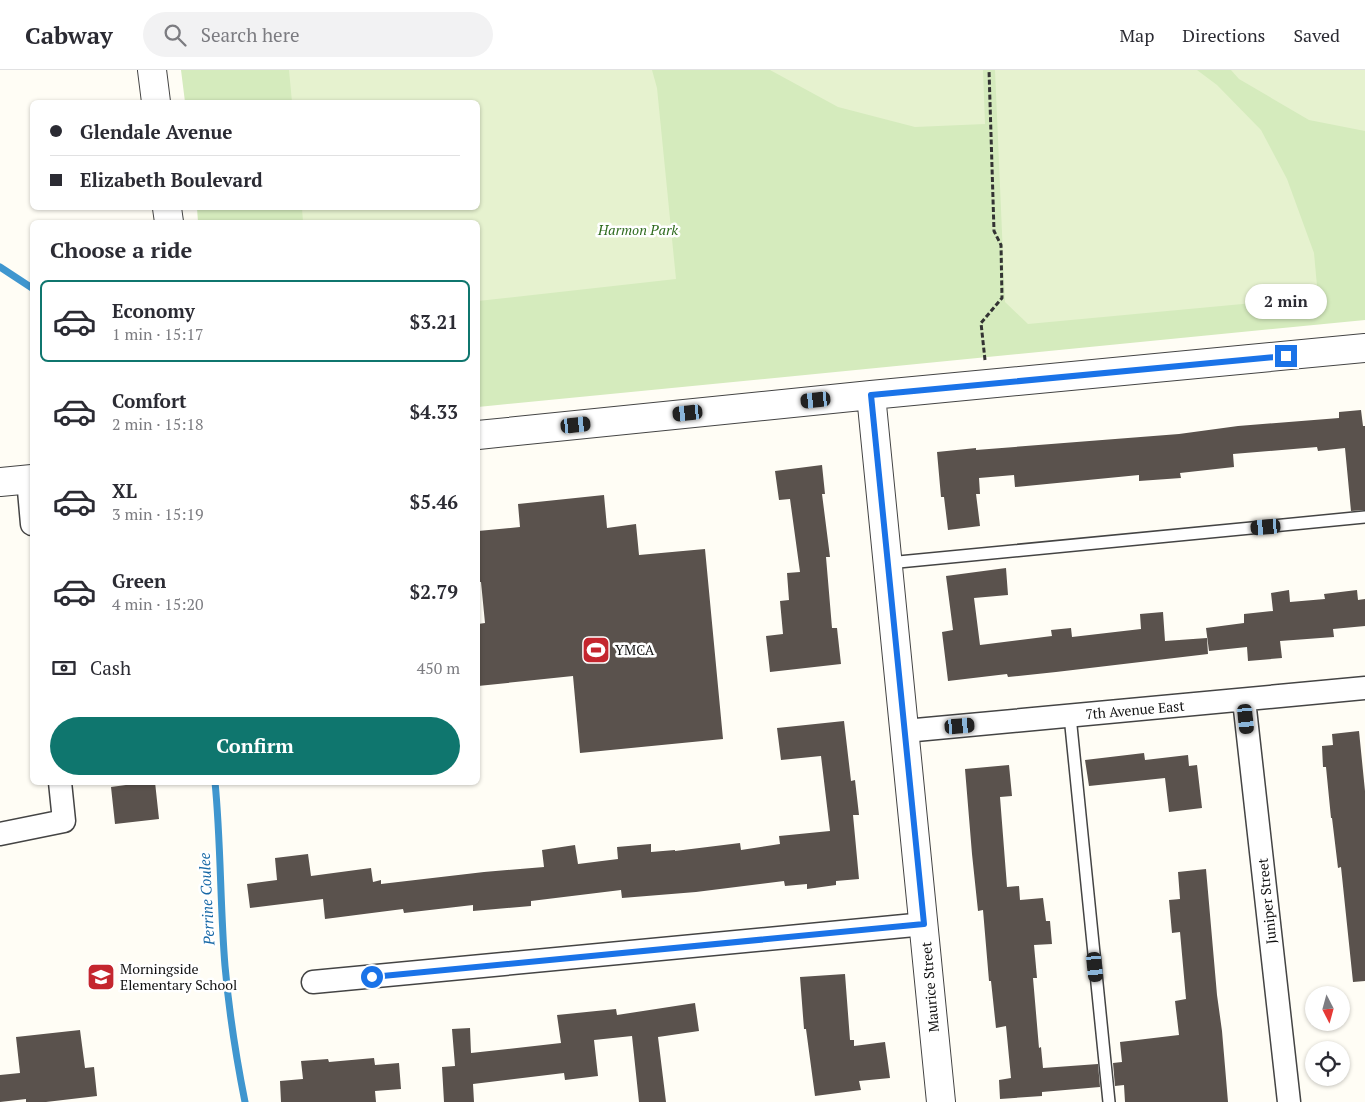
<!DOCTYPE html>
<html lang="en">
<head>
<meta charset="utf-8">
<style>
  body { margin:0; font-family:"PT Serif",serif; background:#f2f2f3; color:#2b2b33; height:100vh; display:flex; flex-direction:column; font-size:19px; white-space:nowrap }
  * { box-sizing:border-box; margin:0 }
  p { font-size:16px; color:#7c7c81 }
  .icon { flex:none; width:28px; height:28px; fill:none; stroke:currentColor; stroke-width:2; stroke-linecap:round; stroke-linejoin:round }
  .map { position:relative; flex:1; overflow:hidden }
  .sheet { position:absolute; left:30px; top:150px; width:450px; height:565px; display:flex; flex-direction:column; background:#fff; border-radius:8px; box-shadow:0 1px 4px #0004 }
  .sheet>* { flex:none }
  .top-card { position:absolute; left:30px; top:30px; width:450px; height:110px; border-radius:8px; box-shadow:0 1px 4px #0004; display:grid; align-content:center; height:110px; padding:0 20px; background:#fff }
  .needle { width:32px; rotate:174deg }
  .fabs { position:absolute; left:1305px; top:916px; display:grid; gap:10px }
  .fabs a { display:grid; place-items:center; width:45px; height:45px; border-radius:50%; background:#fff; box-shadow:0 1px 4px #0004; font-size:25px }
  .end { position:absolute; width:22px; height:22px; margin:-11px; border:6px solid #1a73e8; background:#fff; box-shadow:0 0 0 2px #fff }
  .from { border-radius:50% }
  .bubble { position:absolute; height:35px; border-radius:18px; background:#fff; box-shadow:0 1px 4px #0004; font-size:16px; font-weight:600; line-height:35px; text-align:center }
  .car { position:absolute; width:15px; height:30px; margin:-15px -8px; border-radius:6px; box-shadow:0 0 4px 1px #0007; background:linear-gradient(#222 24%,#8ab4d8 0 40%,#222 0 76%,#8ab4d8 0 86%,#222 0) }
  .top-card b { display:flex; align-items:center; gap:18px; height:48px; font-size:19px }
  .top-card b+b { border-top:1px solid #e1e1e2 }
  .top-card i { width:12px; height:12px; background:#2b2b33 }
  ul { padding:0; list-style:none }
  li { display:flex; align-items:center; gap:15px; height:82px; margin:0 10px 8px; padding:0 10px; border:2px solid transparent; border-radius:8px }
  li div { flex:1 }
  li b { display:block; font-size:19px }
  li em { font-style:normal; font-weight:600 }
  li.active { border-color:#0f766e }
  li>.icon { width:45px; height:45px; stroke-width:1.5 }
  h2 { padding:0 20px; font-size:22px; line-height:60px }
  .pay { display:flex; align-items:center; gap:12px; height:55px; padding:0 20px; font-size:19px }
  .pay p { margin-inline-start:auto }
  .action { display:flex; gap:10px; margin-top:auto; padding:10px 20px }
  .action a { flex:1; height:58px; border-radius:30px; background:#0f766e; color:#fff; font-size:20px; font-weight:600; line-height:58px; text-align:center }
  header { display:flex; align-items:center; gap:30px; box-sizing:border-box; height:70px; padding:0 25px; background:#fff; border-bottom:1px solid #e1e1e2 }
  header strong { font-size:24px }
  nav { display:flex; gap:28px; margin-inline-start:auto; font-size:18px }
  .search { width:350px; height:45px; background:#f2f2f3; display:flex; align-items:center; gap:12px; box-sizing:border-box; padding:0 18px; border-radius:28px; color:#7c7c81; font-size:19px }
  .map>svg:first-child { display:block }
  .green { fill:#d5ebbd }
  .pitch { fill:#e6f2cf }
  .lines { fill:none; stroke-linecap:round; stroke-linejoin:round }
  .stream { stroke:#3f96cf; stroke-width:7 }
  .building { fill:#5a524d }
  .service-casing { stroke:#444; stroke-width:14 }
  .minor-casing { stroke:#444; stroke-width:25 }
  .tertiary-casing { stroke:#444; stroke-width:30 }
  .path { stroke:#333; stroke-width:3; stroke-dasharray:5 2.5; stroke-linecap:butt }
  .service { stroke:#fff; stroke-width:11 }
  .minor { stroke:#fff; stroke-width:22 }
  .tertiary { stroke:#fff; stroke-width:28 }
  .route { stroke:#1a73e8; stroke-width:6 }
  .labels { text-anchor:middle; stroke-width:5; stroke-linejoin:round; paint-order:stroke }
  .park-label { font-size:14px; font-style:italic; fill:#2f6b1f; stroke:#fff }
  .poi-label { font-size:14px; fill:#111; stroke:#fff; text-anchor:start }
  .street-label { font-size:14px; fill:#111; stroke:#fff }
  .water-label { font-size:15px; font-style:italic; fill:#1768a6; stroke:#fff }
</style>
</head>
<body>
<header>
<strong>Cabway</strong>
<div class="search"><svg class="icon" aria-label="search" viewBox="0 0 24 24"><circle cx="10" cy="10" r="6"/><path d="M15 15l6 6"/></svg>Search here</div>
<nav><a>Map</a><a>Directions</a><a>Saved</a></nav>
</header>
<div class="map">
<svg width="1365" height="1032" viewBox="0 0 1365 1032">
  <rect width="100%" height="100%" fill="#fffdf5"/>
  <path class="green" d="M181,0H1365V250L478,337V152H198L197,138H478V32H185Z"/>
  <path class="pitch" d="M289,0H652L657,18L676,209L478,231V152H303L302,138H478V32H292Z
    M770,0H983L985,54L915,57L838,37Z
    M995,0H1197L1217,15L1261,60L1287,109L1314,183L1318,227L1028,254L1005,232Z
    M1231,0H1365V61L1309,50L1239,9Z"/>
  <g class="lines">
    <path class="stream" d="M0,197L32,218
      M215,712C221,773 220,835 225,896C229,941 236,987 245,1032"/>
  </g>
  <path class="building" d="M1361,340L1363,356H1365V440L1351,441L1345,378L1318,381L1317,377L1233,384L1234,397L1180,403L1181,408L1139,411V405L1015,417L1014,405L979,408L980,424H976L980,456L948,460L944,427H941L937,382L976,378V380L1179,364L1238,356L1339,348V342Z
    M822,395L825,424H822L830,487H826L832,558H837L841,594L770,602L766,566L783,564L780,531L789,530L787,503L800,502L790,429L779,430L775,401Z
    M604,425L607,458L636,454L639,485L705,479L723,669L580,683L573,606L478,616V554L485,553L481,512H478V461L520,457L518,434Z
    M1006,498L1008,525L974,528L980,575L1052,566L1051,560L1071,558L1072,567L1141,559L1140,544L1163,542L1165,571L1207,568L1208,584L1056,602L1008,607L1007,604L948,611L942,562L953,560L946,506Z
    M1289,520L1290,532L1325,529L1324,524L1357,520L1358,530L1365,529V556L1333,559L1334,567L1280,571L1282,588L1248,591L1247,577L1209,581L1206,558L1244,553V544L1273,541L1271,523Z
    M844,651L851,711L855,710L859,745H853L859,809L836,811V815L807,819V814L785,816L784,811L696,822L622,828L621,820L531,831V836L473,841V835L404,843L403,839L325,849L323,829L250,838L247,814L277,810L275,788L308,784L311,806L371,798L373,812L381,810V814L484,802L544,797L542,780L575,775L578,794L618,789L617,777L651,774V782L675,780V781L740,773L741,780L780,774L779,766L830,761L821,686L781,690L777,658Z
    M1359,661L1365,721V911L1353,912L1341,797L1338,798L1332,748H1331L1326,697H1323L1322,676L1333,675L1332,664Z
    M1144,683L1145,690L1188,685L1189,696L1197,695L1202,738L1169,742L1165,708L1089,716L1085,690Z
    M1009,695L1012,726L1000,727L1007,817L1019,816L1020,830L1043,828L1046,851H1050L1052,874L1034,875L1037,908H1033L1039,978L1041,977L1043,998L1098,994L1100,1017L1042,1022V1026L1000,1029L999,1010L1011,1008L1006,956L996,958L991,911H989L983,840L978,841L972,784L965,699Z
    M148,712H155L159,749L115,754L111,717Z
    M1206,799L1217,925L1222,961L1228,1032H1125L1124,1015L1115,1016L1113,993L1122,992L1120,972L1179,965L1175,931L1186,929L1180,862L1172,863L1169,830L1180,829L1178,802Z
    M845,904L850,970H854V976L885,972L890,1008L859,1011L861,1020L815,1026L806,959H804L800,907Z
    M695,933L699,961L658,967L666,1032H639L632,966L594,970L598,1006L565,1010L564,1003L473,1014L474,1032H444L442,997L455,996L452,959L470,958L471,983L561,973L557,945L616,939L617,945Z
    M80,960L85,998L94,997L97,1026L46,1032H26V1029L0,1032V1005L20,1003L16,967Z
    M374,988L375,995L399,993L401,1019L375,1021L376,1032H281L280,1011L303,1009L301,991L328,989L329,992Z"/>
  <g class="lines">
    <defs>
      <path id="service" d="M888,493L1365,447
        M1070,646L1109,1032"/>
      <path id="minor" d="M28,409L32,454
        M1244,630L1289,1032
        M905,661L1365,618
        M0,764L64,751L60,712
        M313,912L925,854"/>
      <path id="tertiary" d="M152,0L156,32
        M167,138L169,152
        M871,325L941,1032
        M478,365L871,325L1365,278
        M0,412L32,409"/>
    </defs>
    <use href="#service" class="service-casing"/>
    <use href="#minor" class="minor-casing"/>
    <use href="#tertiary" class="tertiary-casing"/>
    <path class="path" d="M985,290L981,253L1002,228L1001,175L994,161L989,0"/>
    <use href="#service" class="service"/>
    <use href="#minor" class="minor"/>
    <use href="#tertiary" class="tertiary"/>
  </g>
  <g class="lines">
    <path class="route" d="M372,907L924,854L871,325L1286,286"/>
  </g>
  <defs>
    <symbol id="stadium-square" viewBox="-11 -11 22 22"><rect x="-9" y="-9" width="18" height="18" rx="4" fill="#c4262e" stroke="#fff"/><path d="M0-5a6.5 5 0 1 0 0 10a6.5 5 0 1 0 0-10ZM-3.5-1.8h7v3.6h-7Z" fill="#fff"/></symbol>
    <symbol id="school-square" viewBox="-11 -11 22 22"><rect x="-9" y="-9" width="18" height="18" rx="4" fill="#c4262e" stroke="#fff"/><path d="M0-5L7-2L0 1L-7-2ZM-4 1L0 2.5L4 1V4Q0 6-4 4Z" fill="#fff"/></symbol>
  </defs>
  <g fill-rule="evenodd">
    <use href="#stadium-square" x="580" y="564" width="32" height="32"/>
    <use href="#school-square" x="85" y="891" width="32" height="32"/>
  </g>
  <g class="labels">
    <g class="park-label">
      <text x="638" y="165">Harmon Park</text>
    </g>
    <g class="poi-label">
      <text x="615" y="585">YMCA</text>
      <text x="120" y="904">Morningside<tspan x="120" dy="16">Elementary School</tspan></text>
    </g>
    <g class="street-label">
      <text transform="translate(1135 640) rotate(-5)" y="5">7th Avenue East</text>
      <text transform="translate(1267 831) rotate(-96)" y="5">Juniper Street</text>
      <text transform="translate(930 917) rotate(-95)" y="5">Maurice Street</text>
    </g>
    <g class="water-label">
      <text transform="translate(207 829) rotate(-93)" y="5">Perrine Coulee</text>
    </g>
  </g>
</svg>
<div class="fabs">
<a><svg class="needle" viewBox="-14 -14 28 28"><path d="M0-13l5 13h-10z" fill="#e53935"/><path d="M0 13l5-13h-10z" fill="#7c7c81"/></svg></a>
<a><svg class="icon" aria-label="locate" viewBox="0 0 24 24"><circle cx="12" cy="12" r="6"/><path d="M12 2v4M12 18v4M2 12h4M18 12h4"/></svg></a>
</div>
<i class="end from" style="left:372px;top:907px"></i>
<i class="end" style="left:1286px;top:286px"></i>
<div class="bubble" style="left:1245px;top:214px;width:82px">2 min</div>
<i class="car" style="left:816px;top:330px;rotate:264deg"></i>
<i class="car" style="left:688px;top:343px;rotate:264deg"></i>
<i class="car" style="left:576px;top:355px;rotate:84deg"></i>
<i class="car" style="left:1266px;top:457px;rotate:265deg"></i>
<i class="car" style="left:1246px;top:649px;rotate:174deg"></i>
<i class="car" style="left:960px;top:656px;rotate:85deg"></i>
<i class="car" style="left:1095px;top:897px;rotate:174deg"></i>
<div class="top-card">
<b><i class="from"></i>Glendale Avenue</b>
<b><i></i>Elizabeth Boulevard</b>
</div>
<section class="sheet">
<h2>Choose a ride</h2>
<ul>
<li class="active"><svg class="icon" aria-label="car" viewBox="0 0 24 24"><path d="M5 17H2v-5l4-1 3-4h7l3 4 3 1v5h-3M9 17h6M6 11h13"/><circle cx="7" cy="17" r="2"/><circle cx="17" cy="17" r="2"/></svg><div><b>Economy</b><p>1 min · 15:17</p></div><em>$3.21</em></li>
<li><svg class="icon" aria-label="car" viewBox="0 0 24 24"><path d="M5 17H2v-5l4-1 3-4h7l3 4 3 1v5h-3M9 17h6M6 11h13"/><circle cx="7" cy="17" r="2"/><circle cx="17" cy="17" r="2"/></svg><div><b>Comfort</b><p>2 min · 15:18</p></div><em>$4.33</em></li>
<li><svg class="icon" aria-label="car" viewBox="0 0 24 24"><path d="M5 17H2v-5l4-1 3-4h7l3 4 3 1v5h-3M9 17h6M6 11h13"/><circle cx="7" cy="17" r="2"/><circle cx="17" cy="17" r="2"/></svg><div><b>XL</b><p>3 min · 15:19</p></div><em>$5.46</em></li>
<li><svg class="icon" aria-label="car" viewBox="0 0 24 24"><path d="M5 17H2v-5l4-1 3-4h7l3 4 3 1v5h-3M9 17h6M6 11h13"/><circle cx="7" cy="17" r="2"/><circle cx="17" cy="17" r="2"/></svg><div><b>Green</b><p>4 min · 15:20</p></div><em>$2.79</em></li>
</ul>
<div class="pay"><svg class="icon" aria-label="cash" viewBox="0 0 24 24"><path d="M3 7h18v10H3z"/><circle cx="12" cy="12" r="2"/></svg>Cash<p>450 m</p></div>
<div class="action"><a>Confirm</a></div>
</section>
</div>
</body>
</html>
